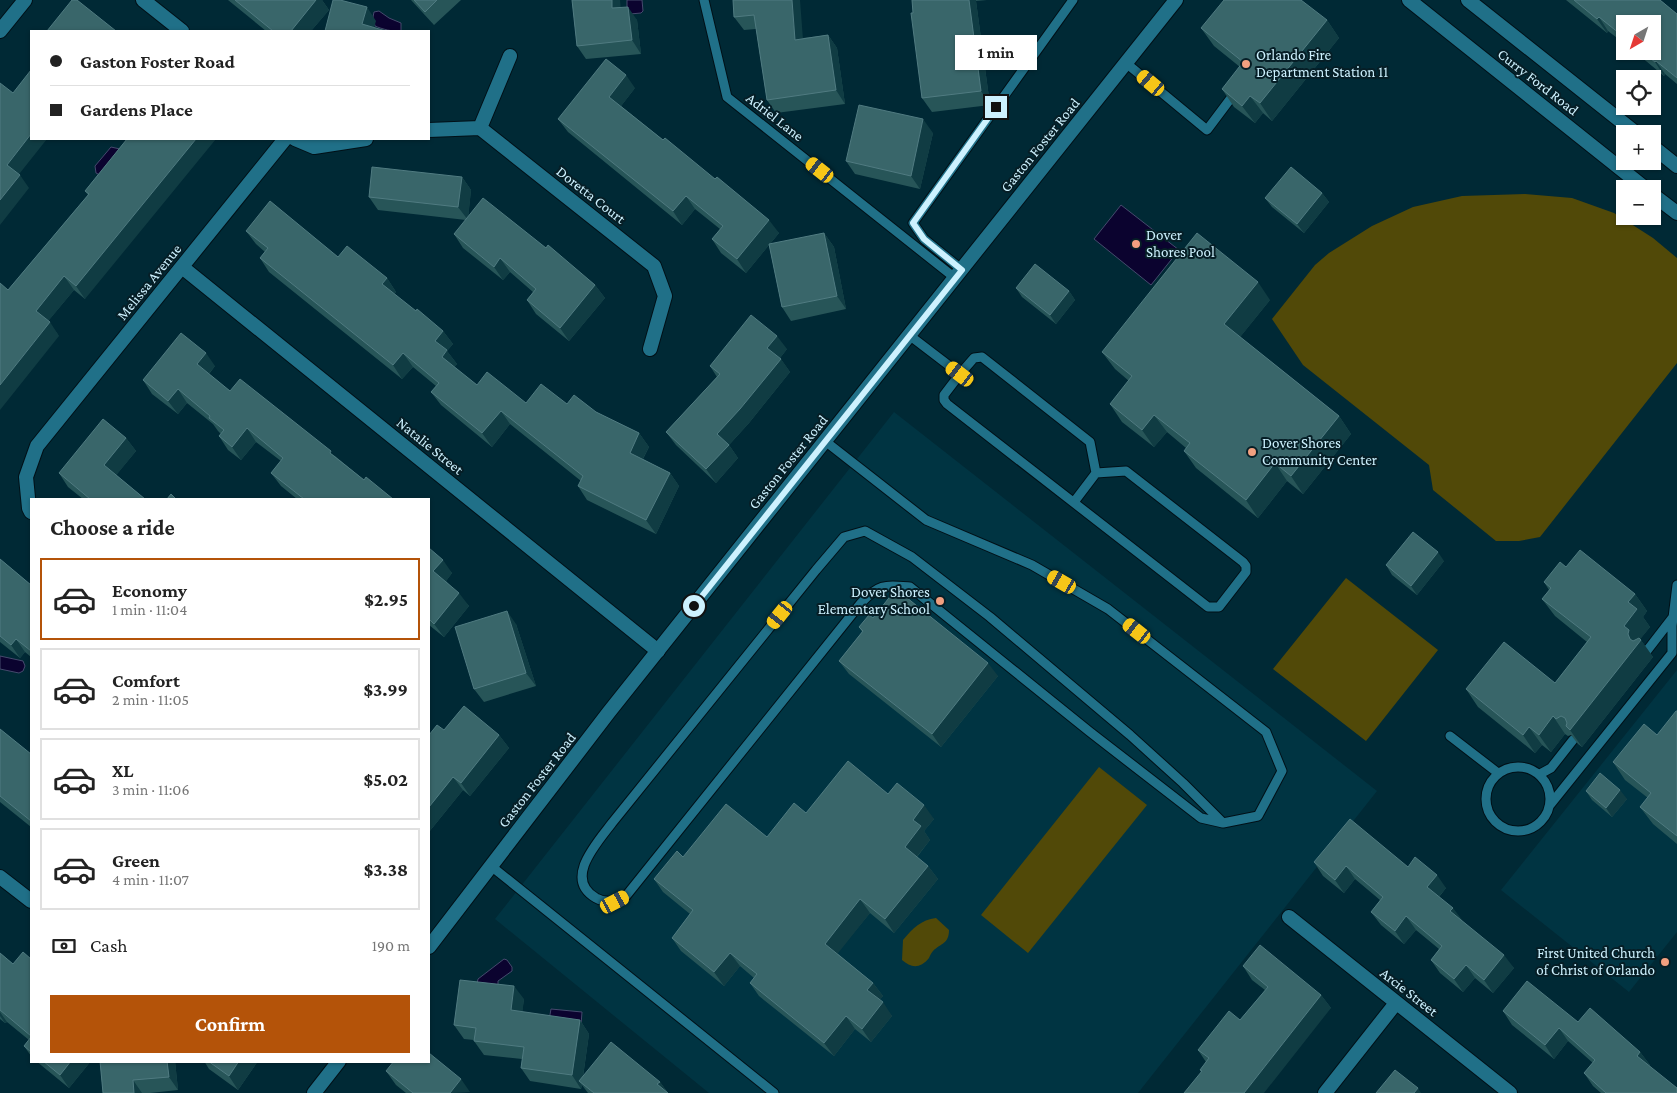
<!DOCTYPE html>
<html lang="en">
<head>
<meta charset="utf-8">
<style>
  body { margin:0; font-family:"Crimson Pro",serif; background:#f2f2f2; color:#222; height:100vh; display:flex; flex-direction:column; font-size:19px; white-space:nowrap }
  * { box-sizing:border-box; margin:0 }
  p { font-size:16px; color:#767676 }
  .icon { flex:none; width:28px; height:28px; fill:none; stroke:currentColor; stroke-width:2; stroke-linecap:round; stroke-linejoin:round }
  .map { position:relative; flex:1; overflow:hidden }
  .panel { position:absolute; left:30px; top:498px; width:400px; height:565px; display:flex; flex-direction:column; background:#fff; border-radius:0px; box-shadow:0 1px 4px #0004 }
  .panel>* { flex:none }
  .top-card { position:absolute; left:30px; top:30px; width:400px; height:110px; border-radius:0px; box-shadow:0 1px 4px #0004; display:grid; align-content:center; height:110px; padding:0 20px; background:#fff }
  .needle { width:32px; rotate:219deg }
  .tools { position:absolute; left:1616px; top:15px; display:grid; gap:10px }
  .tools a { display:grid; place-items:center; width:45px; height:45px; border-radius:0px; background:#fff; box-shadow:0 1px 4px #0004; font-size:25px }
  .end { position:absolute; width:22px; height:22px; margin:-11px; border:6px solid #cdf1fe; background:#111; box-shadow:0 0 0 2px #111 }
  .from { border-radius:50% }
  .bubble { position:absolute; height:35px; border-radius:0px; background:#fff; box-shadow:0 1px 4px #0004; font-size:16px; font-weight:700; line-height:35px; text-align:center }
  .car { position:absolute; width:15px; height:30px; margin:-15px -8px; border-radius:6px; box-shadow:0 0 4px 1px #0007; background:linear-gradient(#f5c518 24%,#345 0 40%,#f5c518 0 76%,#345 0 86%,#f5c518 0) }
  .top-card b { display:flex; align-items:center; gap:18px; height:48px; font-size:19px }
  .top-card b+b { border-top:1px solid #e0e0e0 }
  .top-card i { width:12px; height:12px; background:#222 }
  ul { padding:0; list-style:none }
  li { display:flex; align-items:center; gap:15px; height:82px; margin:0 10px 8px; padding:0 10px; border:2px solid #e0e0e0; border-radius:0px }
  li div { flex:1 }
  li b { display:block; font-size:19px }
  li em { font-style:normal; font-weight:700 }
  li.on { border-color:#b45309 }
  li>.icon { width:45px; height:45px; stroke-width:1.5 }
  h2 { padding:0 20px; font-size:22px; line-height:60px }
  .pay { display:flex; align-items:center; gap:12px; height:55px; padding:0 20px; font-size:19px }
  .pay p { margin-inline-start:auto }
  .cta { display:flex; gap:10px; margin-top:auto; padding:10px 20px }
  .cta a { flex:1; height:58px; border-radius:0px; background:#b45309; color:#fff; font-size:20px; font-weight:700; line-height:58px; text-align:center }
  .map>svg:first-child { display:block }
  .built { fill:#003442 }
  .green { fill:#514908 }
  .water { fill:#0b032f; stroke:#454a6d }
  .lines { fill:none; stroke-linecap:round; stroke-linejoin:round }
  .service-casing { stroke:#001017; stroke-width:11 }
  .minor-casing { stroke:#001017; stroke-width:16 }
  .tertiary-casing { stroke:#001017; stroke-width:16 }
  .secondary-casing { stroke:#001017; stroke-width:16 }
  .service { stroke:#207088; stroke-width:9 }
  .minor { stroke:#207088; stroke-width:14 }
  .tertiary { stroke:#207088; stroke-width:14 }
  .secondary { stroke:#207088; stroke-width:14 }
  .wall { fill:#275558 }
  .shaded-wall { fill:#103c43 }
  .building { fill:#39666a; stroke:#507b81 }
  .route { stroke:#cdf1fe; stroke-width:6 }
  .poi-dot { fill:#f2a080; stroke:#061e26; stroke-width:2 }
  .labels { text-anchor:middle; stroke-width:4; stroke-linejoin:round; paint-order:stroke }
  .poi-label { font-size:15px; fill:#cdf1fe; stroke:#061e26; text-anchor:start }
  .street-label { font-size:15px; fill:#cdf1fe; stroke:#061e26 }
</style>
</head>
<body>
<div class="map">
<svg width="1677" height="1093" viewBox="0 0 1677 1093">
  <rect width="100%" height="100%" fill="#002935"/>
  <path class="built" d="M894,412L1377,791L1138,1093H709L495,919Z
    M1677,670V932L1629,992L1501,890Z"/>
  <path class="green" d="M1525,194L1572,198L1614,213L1653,238L1677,258V363L1540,537L1519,541H1496L1433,490L1429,465L1303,365L1272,319L1315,265L1329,253L1372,226L1413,207L1462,196Z
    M1346,578L1438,650L1366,741L1273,669Z
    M1099,767L1147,805L1028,953L981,915Z
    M936,918L949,930C949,944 941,943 933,951C931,953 930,956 929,958C920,969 911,968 902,960L903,940C913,928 921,920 936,918Z"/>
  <path class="water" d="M627,0H642L643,11L641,13L630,14L627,11Z
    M379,11L389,18L401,23V31C393,32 382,29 375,26L373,17L374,12Z
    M111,147L120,149L100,175L96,173L95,166Z
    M1121,205L1179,250L1151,285L1094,239Z
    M0,656L23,661L25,666L23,671L19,673L0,669Z
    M504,959L507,960L512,967V971L498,981V985L477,984L478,979Z
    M551,1009L582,1012L581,1025L548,1026Z"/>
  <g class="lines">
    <defs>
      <path id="service" d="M704,0L727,97L955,278
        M1126,63L1207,130L1231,98
        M961,269L924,239L913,223L1073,0
        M909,335L960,374L944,395V400L947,404L1208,607H1219L1246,572V566L1243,562L1126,471L1096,473L1090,442L982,357L974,358L960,374
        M825,441L926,520L1032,565L1108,609L1266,732L1282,771L1258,816L1223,823L1201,818L1090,732L910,587C884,585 879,584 861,603L626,896C616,901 607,904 596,898C563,879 597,843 612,823L816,570L844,537L865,531L912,557L990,617L1130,735L1183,783L1223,823
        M1074,502L1096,473
        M1646,652L1673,617
        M1450,736L1498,773
        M1486 799a32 32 0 1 1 64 0a32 32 0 1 1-64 0Z
        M1540,774L1551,768L1573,740
        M1550,805L1672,653V626L1677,585
        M491,866L774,1093"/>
      <path id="minor" d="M143,0L182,31
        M0,31L25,0
        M480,128L510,56
        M429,130L480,128L654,266L665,296L650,349
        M295,139L314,147L366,139
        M182,267L658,651
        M31,512L29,508L26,477L37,446L285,139
        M0,877L31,901
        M1289,917L1510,1093
        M1325,1093L1396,1003"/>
      <path id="tertiary" d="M429,947L609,712L1176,0
        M314,1093L339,1061"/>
      <path id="secondary" d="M1409,0L1646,189
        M1468,0L1637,134
        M1652,146L1677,166
        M1652,194L1677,213"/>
    </defs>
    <use href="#service" class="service-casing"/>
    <use href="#minor" class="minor-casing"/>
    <use href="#tertiary" class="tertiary-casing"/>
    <use href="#secondary" class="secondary-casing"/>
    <use href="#service" class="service"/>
    <use href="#minor" class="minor"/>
    <use href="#tertiary" class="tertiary"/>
    <use href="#secondary" class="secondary"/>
  </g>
  <path class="wall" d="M228,0H322L329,10L311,31H266Z
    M411,0H461L434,25Z
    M572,0H620V7L637,20L641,54L586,59L577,46Z
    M733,0L803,38L828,35L837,48L845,104L776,113L767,100L756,29L744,30L734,17Z
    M912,0H987L976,1L990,105L932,112L922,98Z
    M1566,0H1660L1677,14V84L1665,74L1664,76L1634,51H1652L1625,24V44L1608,31L1607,33Z
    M1327,20L1339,38L1272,121L1263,113L1255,123L1234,107L1222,89L1240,67L1214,46L1201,28Z
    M635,88L621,106L779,233L770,244L824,233L834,247L846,309L791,321L782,307L769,245L746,273L721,253L712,239L720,229L695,209L682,225L568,132L558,119Z
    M933,133L920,189L855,174L846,161Z
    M127,139L85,299L74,290L48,321L59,336L8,290L88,195L85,191Z
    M462,177L471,190L468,217L546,248L595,285L605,298L569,341L536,314L527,300L533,292L510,272L503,280L463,248L454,234L466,220L378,210L369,197Z
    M1322,193L1329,202L1304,233L1272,207L1265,198Z
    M246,231L338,257L387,278L396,292L394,294L416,311L443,331L453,344L447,351L457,364L454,367L477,385L526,403L567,404L596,412L639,433L649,447L643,459L670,473L679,486L656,534L587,500L578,486L581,481L510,424L492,447L441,405L431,392L436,386L413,367L402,379L269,272L260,258L265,252L256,244Z
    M1016,288L1069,291L1075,300L1056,324L1022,297Z
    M1270,300L1240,337L1339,416L1351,434L1303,494L1287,481L1258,518L1196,468L1184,451L1186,448L1167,432L1154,447L1122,422L1110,404L1129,381L1115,369L1102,352Z
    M787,349L780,358L790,372L749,423L729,445L738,458L716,483L676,445L666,432L717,377L710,366Z
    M215,366L209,374L230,391L335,456L364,480L393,499H297L281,486L271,473L281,461L256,442L241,460L228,450L219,436L221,434L218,431L213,424L187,403L178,414L152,394L143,380Z
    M126,438L136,451L116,475L145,499H83L68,487L59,473Z
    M429,548L452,573L446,581L469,606L444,637L429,625Z
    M0,559L31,585V657L25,652L20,658L0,642Z
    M1444,561L1417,595L1392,575L1386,565Z
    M1566,567L1635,594L1647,611L1643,617L1650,627L1640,639L1653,657L1582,747L1578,744L1571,735L1568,736L1565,734L1551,752L1542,745L1535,753L1478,707L1466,689L1555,683L1587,642L1555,616L1542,599L1549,590L1544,582Z
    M516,624L536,686L484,702L474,689Z
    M859,627L998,676L941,747L849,674L839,661L862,632Z
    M1677,711V844L1653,824L1640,807L1648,798L1625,780L1613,762L1657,735Z
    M0,729L31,754V827L0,802Z
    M444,730L499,735L509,748L470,796L463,790L429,832V735Z
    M1586,791L1627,799L1612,817L1592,800Z
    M888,794L934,819L924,831L930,840L917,857L928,866L938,879L894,933L870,913L837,953L873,983L883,996L879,1000L892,1016L871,1042L855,1029L834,1056L759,996L750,983L754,978L740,966L724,986L681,951L672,938L690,914L663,892L654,879L683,857L767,837L806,813Z
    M1314,862L1408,867L1446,888L1439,897L1462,921L1514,968L1493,993L1475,978L1463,992L1440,973L1431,960L1439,949L1416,930L1404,944L1381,925L1371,912L1380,900L1355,879L1344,893L1323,876Z
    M0,953L13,964L31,959V1056L24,1046L29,1040L7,1022L5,1023L0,1019Z
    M1243,966L1321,995L1331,1008L1201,1072L1200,1070L1206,1062L1198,1050L1240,1020L1265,990L1252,980Z
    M524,999L522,1012L580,1020L589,1034L583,1077L660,1082L668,1093H588L582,1085L581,1089L530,1081L521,1068L522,1059L484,1055L474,1041V1040L464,1039L454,1025Z
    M1503,1011L1578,1022L1640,1052L1650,1065L1649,1066L1677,1093H1601L1593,1086L1584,1073L1593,1063L1568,1041L1554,1059L1512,1025Z
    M36,1061H91L69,1088Z
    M100,1061H175L178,1090L150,1093H103Z
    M204,1061H258L238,1090L209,1069Z
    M386,1071L470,1092L406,1093L396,1085Z"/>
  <path class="shaded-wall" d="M316,0H322L329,10L311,31H291Z
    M612,0H620L622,21L612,8Z
    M792,0H800L804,53L795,40Z
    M969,0H976V1L990,105L981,91Z
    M367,7L376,21L373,31L362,24Z
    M628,7L637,20L641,54L632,40Z
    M1599,17L1608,31L1607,33L1597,19Z
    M1327,20L1339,38L1272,121L1260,103Z
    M828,35L837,48L845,104L836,90Z
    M1656,61L1665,74L1664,76L1655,62Z
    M626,75L635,88L618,110L609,97Z
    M1250,96L1263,113L1255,123L1242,106Z
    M923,119L933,133L920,189L911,176Z
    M31,134V139H47L16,178L7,165Z
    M196,139H216L85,299L76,286Z
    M20,175L29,188L0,225V200Z
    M462,177L471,190L468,220L458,207Z
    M1322,193L1329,202L1304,233L1297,224Z
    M686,196L695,209L682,225L673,211Z
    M769,220L779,233L746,273L737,259Z
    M824,233L834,247L846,309L837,296Z
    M500,258L510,272L503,280L494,267Z
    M64,276L74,290L45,325L36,311Z
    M387,278L396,292L392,297L382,284Z
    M1258,282L1270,300L1237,341L1224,324Z
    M595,285L605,298L569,341L560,328Z
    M1069,291L1075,300L1056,324L1050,315Z
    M50,322L59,336L0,410V385Z
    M443,331L453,344L447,351L457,364L451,370L442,357L435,341Z
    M777,336L787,349L777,362L767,348Z
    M206,353L215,366L206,377L197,364Z
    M403,353L413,367L402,379L393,365Z
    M781,359L790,372L749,423L727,447L717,434Z
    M178,389L187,403L178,414L168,401Z
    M501,411L510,424L492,447L482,433Z
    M1154,415L1167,432L1154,447L1142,430Z
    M1339,416L1351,434L1303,494L1291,476Z
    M247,428L256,442L241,460L232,447Z
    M639,433L649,447L639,466L630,453Z
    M126,438L136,451L114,478L104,465Z
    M729,445L738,458L716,483L706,469Z
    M1275,463L1287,481L1258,518L1246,500Z
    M670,473L679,486L656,534L646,520Z
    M1438,552L1444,561L1417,595L1411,586Z
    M443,560L452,573L443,585L433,571Z
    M459,593L469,606L444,637L434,624Z
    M1635,594L1647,611L1643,617L1650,627L1638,642L1641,640L1653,657L1582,747L1570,730L1630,639L1624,626L1628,602Z
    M507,611L516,624L536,686L526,673Z
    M16,639L25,652L20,658L11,645Z
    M988,663L998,676L941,747L932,734Z
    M1553,716L1565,734L1551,752L1539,735Z
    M1529,727L1542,745L1535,753L1523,735Z
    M499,735L509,748L470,796L461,783Z
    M453,777L463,790L429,832V807Z
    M1620,790L1627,799L1612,817L1606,808Z
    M924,805L934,819L924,831L930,840L914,860L905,847L913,820Z
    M928,866L938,879L894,933L885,919Z
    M1346,866L1355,879L1344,893L1335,880Z
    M1437,875L1446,888L1436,900L1427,887Z
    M860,899L870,913L835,957L825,944Z
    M1453,908L1463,921L1450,911Z
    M1406,916L1416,930L1404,944L1395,931Z
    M730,953L740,966L724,986L714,972Z
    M1504,955L1514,968L1493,993L1484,980Z
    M1466,965L1475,978L1463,992L1454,979Z
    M873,983L883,996L877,1003L867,990Z
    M514,986L524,999L521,1024L511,1010Z
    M1321,995L1331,1008L1264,1093H1244Z
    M883,1002L892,1016L871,1042L862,1029Z
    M0,1012L7,1022L5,1023L0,1016Z
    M846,1016L855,1029L834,1056L824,1043Z
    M580,1020L589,1034L582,1083L579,1081L582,1085L581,1089L572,1075Z
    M1559,1028L1568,1041L1554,1059L1545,1045Z
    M1640,1052L1650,1065L1646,1069L1637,1056Z
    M71,1061H91L69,1088L60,1075Z
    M167,1061H175L178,1090L169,1077Z
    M239,1061H258L238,1090L229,1076Z
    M461,1079L470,1092L450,1093Z
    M133,1080L142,1093H134Z
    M660,1082L668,1093L657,1084Z
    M1418,1088L1421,1093H1414Z"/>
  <path class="building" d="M72,0H77L116,31H47Z
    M235,0H316L291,31H273Z
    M333,0H340L367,7L362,24L386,31H325Z
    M414,0H437L425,12Z
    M572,0H612V8L628,7L632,40L577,46Z
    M733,0H792L795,40L828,35L836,90L767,100L754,15L734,17Z
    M912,0H969L981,91L922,98L911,13H913Z
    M1224,0H1301L1327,20L1260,103L1250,96L1242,106L1222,89L1243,62L1201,28Z
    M1574,0H1660L1677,14V78L1656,61L1655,62L1641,51H1652V24H1625V38L1599,17L1597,19Z
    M606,59L626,75L609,97L663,140L665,138L715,179L717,177L769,220L737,259L712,239L723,226L686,196L673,211L558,119Z
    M31,70V134L7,165L20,175L0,200V83L13,93Z
    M859,105L923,119L911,176L846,161Z
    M127,139H196L76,286L64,276L36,311L50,322L0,385V283L8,290L89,194L85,191Z
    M372,167L462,177L458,207L369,197Z
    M1291,167L1322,193L1297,224L1265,198Z
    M483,198L546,248L548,245L595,285L560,328L527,300L536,289L500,258L494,267L454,234Z
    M270,201L338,257L347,246L387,278L382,284L416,311L417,309L443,331L435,341L447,350L442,357L477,385L487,372L526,403L541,384L567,404L574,395L596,412L639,433L630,453L670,473L646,520L578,486L583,476L501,411L482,433L431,392L439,383L403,353L393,365L260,258L268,248L246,231Z
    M824,233L837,296L782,307L769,244Z
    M1197,233L1258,282L1224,324L1339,416L1291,476L1275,463L1246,500L1184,451L1190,443L1154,415L1142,430L1110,404L1132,376L1102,352Z
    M1035,264L1069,291L1050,315L1016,288Z
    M751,315L777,336L767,348L781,359L740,409L717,434L729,445L706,469L666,432L720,374L710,366Z
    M181,333L206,353L197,364L230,391L240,379L331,451L330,453L364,480L366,477L393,499H304L271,473L283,458L247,428L232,447L219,436L224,430L209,418L210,416L178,389L168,401L143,380Z
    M103,419L126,438L104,465L145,499H90L59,473Z
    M171,494L176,499H167Z
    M1413,532L1438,552L1411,586L1386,565Z
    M429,548L443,560L433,571L459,593L434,624L429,619Z
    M1580,550L1635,594L1628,602L1637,609L1624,626L1629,630L1628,634L1630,639L1633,641L1639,638L1641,640L1570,730L1566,726L1567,723L1565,718L1561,716L1556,719L1553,716L1539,735L1529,727L1523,735L1466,689L1504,642L1555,683L1591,637L1542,599L1551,588L1544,582L1560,562L1566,567Z
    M0,559L31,585V651L16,639L11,645L0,636Z
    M896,589L988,663L932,734L839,661L863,631L859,627L869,615L873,618Z
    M507,611L526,673L474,689L455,627Z
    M464,706L499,735L461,783L453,777L429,807V735L437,725L444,730Z
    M1676,711H1677V836L1640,807L1651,793L1613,762L1644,724L1657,735Z
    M0,729L31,754V821L0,796Z
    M848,761L888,794L897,783L924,805L913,820L921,826L905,847L928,866L885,919L860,899L825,944L873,983L867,990L883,1002L862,1029L846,1016L824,1043L750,983L757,974L730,953L714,972L672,938L693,910L654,879L677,851L683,857L726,804L767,837L794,803L806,813Z
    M1600,773L1620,790L1606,808L1586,791Z
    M1350,819L1408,867L1415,857L1437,875L1427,887L1453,908L1450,911L1504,955L1484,980L1466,965L1454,979L1431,960L1442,946L1406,916L1395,931L1371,912L1383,897L1346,866L1335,880L1314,862Z
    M1260,945L1321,995L1244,1093H1184L1202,1071L1200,1070L1209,1058L1198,1050L1229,1011L1240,1020L1268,987L1243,966Z
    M23,952L31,959V1036L0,1010V953L13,964Z
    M460,980L514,986L511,1010L580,1020L572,1075L521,1068L524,1047L474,1041L476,1028L454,1025Z
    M1527,981L1578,1022L1590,1008L1640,1052L1637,1056L1677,1088V1093H1606L1584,1073L1595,1060L1559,1028L1545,1045L1503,1011Z
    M31,1037V1052L24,1046Z
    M611,1042L660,1082L657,1084L668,1093H594L579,1081Z
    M429,1053L461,1079L450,1093H413L386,1071L394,1061H429Z
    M43,1061H71L60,1075Z
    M100,1061H167L169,1077L133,1080L134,1093H103Z
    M208,1061H239L229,1076Z
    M1395,1070L1418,1088L1414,1093H1376Z"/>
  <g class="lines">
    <path class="route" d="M694,606L962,270L924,239L913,223L996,107"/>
  </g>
  <g class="poi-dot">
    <circle cx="1246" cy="64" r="5"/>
    <circle cx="1136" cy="244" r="5"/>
    <circle cx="1252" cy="452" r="5"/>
    <circle cx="940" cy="601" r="5"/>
    <circle cx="1665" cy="962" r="5"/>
  </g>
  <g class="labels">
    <g class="poi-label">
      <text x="1256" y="60">Orlando Fire<tspan x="1256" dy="17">Department Station 11</tspan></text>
      <text x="1146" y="240">Dover<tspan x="1146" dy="17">Shores Pool</tspan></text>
      <text x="1262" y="448">Dover Shores<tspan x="1262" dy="17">Community Center</tspan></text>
      <text x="930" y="597" text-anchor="end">Dover Shores<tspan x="930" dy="17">Elementary School</tspan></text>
      <text x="1655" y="958" text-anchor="end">First United Church<tspan x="1655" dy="17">of Christ of Orlando</tspan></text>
    </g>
    <g class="street-label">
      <text transform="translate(1538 82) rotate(38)" y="5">Curry Ford Road</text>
      <text transform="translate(775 117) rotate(38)" y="5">Adriel Lane</text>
      <text transform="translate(1040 145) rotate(-51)" y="5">Gaston Foster Road</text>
      <text transform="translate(591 195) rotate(38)" y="5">Doretta Court</text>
      <text transform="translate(149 282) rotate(-51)" y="5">Melissa Avenue</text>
      <text transform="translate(430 446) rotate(39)" y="5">Natalie Street</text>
      <text transform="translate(788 462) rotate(-51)" y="5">Gaston Foster Road</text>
      <text transform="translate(537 780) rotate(-52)" y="5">Gaston Foster Road</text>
      <text transform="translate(1409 992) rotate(38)" y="5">Arcie Street</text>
    </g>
  </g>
</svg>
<div class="tools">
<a><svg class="needle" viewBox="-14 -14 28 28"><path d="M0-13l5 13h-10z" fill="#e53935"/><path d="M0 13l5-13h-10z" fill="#767676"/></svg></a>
<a><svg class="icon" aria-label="locate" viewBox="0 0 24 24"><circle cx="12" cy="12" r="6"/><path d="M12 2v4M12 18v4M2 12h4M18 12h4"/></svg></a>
<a>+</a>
<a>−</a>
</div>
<i class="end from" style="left:694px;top:606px"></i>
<i class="end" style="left:996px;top:107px"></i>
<div class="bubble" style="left:955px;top:35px;width:82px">1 min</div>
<i class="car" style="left:1151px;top:83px;rotate:310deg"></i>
<i class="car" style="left:820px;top:170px;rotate:308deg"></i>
<i class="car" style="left:960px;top:374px;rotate:307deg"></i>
<i class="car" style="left:1062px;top:582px;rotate:300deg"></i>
<i class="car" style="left:780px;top:615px;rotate:219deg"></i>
<i class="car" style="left:1137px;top:631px;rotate:308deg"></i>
<i class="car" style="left:615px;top:902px;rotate:62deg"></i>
<div class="top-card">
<b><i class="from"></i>Gaston Foster Road</b>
<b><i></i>Gardens Place</b>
</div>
<section class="panel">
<h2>Choose a ride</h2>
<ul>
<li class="on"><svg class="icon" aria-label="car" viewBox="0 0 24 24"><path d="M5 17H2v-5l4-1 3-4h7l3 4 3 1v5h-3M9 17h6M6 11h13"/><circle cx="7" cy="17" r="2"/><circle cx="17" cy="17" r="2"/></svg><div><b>Economy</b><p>1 min · 11:04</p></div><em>$2.95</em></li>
<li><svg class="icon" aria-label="car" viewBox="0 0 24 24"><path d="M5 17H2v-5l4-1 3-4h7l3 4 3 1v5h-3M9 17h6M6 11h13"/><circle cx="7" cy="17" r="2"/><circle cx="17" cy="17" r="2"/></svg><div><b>Comfort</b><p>2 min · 11:05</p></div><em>$3.99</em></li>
<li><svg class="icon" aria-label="car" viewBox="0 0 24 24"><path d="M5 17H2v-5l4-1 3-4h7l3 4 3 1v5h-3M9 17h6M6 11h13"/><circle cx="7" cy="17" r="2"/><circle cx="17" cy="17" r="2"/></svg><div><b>XL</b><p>3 min · 11:06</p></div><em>$5.02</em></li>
<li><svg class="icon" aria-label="car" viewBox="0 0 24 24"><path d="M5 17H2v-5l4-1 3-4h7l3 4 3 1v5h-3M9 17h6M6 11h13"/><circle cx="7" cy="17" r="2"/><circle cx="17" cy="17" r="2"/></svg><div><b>Green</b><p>4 min · 11:07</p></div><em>$3.38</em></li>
</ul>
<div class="pay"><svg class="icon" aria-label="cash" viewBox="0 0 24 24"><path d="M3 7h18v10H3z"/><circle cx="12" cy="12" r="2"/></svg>Cash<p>190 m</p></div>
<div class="cta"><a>Confirm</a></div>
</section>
</div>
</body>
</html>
